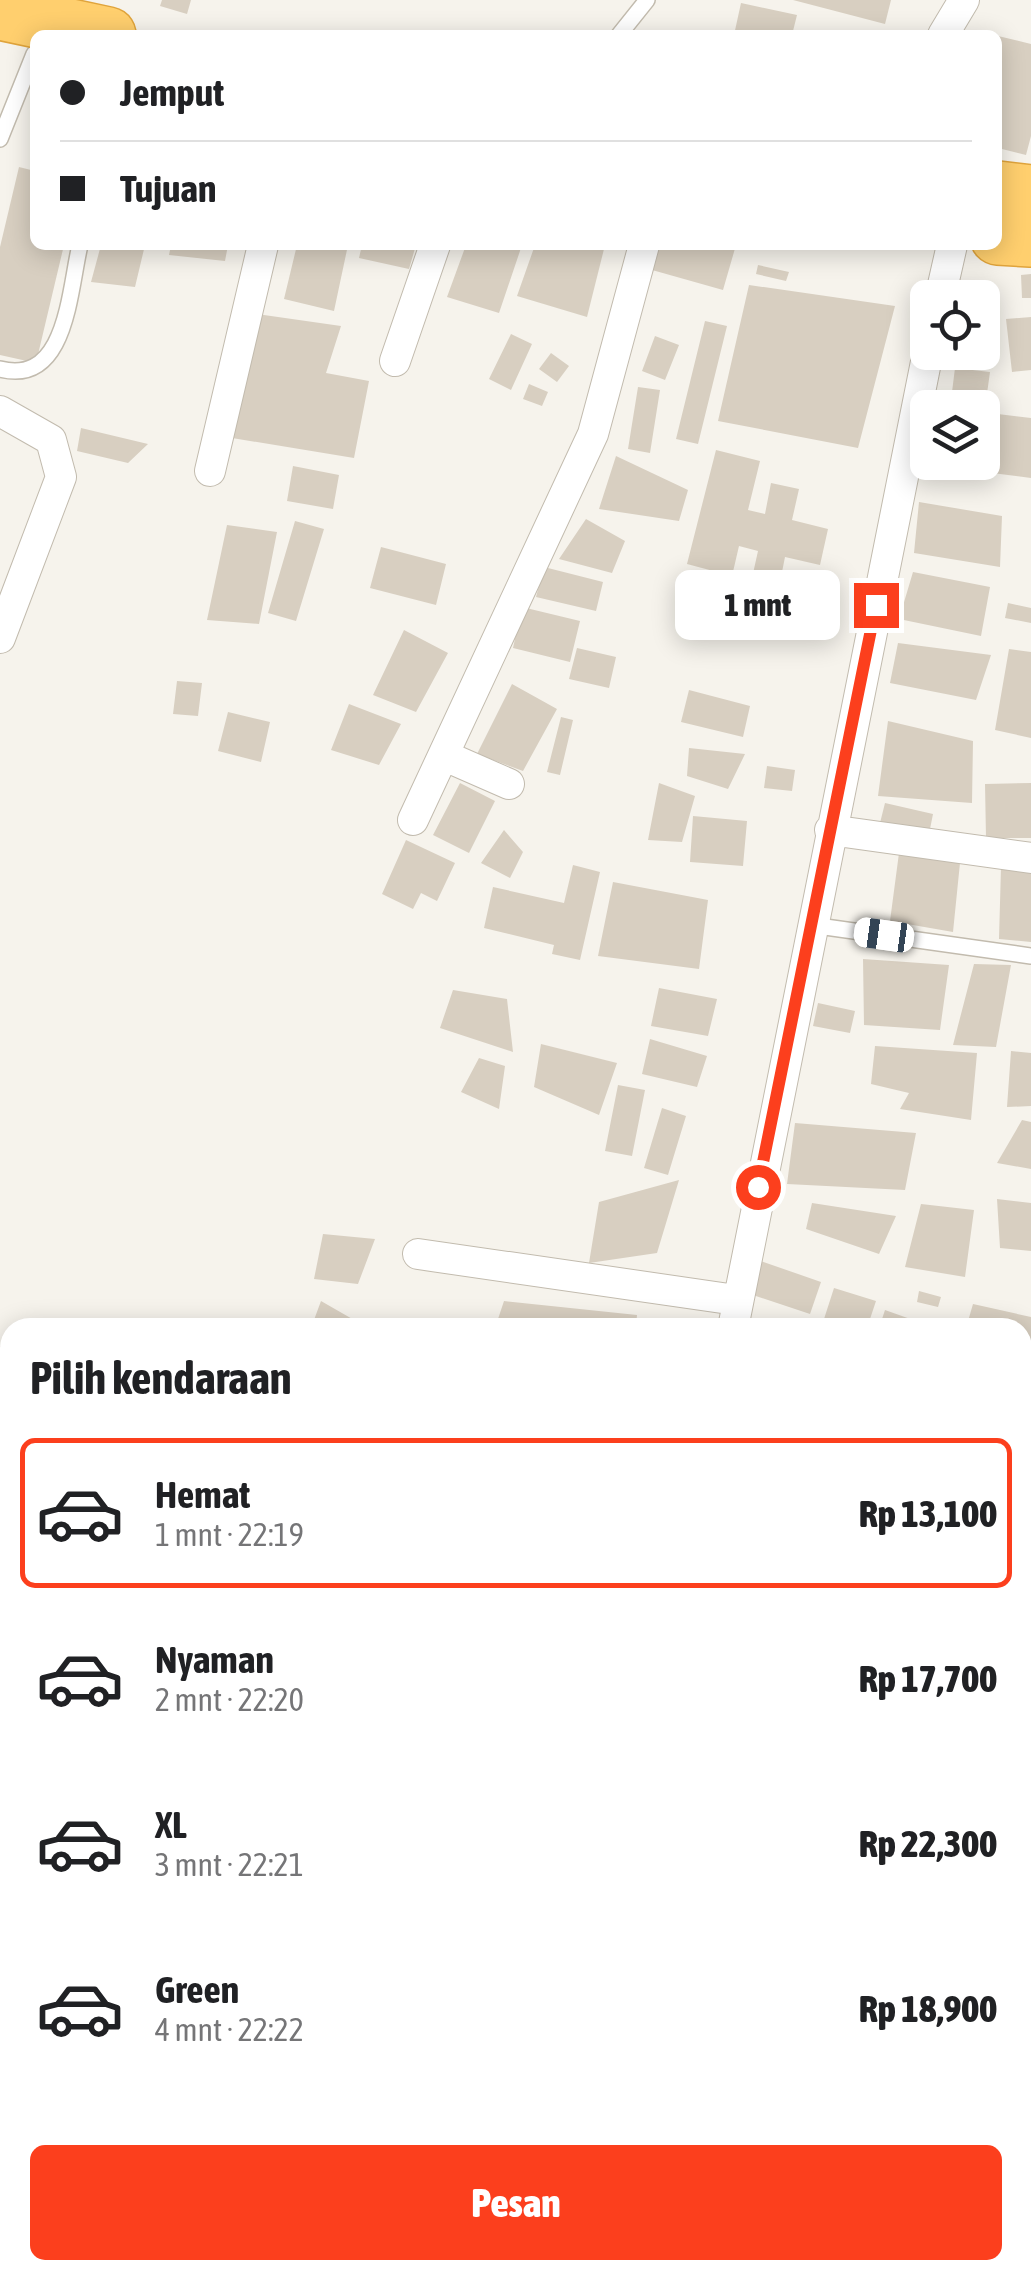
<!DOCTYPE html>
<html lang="id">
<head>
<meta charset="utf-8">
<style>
  body { margin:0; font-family:"Asap Condensed",sans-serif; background:#f2f2f2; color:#202124; height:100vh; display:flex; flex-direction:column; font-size:38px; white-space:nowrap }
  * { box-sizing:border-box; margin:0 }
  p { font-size:32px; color:#757577 }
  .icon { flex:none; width:55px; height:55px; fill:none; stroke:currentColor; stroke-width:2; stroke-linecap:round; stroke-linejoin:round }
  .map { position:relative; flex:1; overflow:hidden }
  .side { position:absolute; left:0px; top:1318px; width:1032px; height:962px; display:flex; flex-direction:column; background:#fff; border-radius:30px 30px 0 0; box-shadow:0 5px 25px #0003 }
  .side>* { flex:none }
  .top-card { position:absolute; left:30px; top:30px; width:972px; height:220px; border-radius:15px; box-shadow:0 5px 25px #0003; display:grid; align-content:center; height:220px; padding:0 30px; background:#fff }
  .tools { position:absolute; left:910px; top:280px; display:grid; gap:20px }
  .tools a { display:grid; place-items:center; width:90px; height:90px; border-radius:15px; background:#fff; box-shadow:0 5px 25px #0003; font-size:50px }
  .end { position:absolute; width:45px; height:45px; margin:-22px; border:12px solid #fc3f1d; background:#fff; box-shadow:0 0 0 5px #fff }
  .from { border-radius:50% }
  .bubble { position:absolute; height:70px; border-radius:15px; background:#fff; box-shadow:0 5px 25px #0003; font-size:32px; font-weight:800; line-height:70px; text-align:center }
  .car { position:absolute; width:30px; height:60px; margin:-30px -15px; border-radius:12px; box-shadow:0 0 8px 2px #0007; background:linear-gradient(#fff 24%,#345 0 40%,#fff 0 76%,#345 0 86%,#fff 0) }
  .top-card b { display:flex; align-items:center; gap:35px; height:95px; font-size:38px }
  .top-card b+b { border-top:2px solid #e0e0e0 }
  .top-card i { width:25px; height:25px; background:#202124 }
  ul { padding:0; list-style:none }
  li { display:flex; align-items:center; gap:30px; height:150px; margin:0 20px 15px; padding:0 10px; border:5px solid transparent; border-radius:15px }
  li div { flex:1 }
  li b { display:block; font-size:38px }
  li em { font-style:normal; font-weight:800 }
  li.on { border-color:#fc3f1d }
  li>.icon { width:90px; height:90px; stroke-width:1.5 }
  h2 { padding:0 30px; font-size:45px; line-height:120px }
  .primary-button { display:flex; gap:20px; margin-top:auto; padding:20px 30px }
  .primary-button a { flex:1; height:115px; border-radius:15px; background:#fc3f1d; color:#fff; font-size:40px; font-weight:800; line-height:115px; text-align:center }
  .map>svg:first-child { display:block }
  .building { fill:#d8cfc1 }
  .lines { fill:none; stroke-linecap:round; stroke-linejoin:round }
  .lane-casing { stroke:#c2bbae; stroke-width:18 }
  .street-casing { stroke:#c2bbae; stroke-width:32 }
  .highway-casing { stroke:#e0a43c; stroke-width:58 }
  .lane { stroke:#fff; stroke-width:15 }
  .street { stroke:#fff; stroke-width:30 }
  .highway { stroke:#ffcf6e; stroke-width:55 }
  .route { stroke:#fc3f1d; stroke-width:12 }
</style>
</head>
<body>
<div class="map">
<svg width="1031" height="2278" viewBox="0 0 1031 2278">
  <rect width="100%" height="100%" fill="#f6f3ec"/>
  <path class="building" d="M162,0H191L187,14L160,6Z
    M793,0H891L885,24Z
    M741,3L797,15L792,35H734Z
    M998,36L1031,44V136L1026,155L998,148Z
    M19,167L35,171V245H64L36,363L0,355V247Z
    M101,245H145L135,287L91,282Z
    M171,245H228L225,261L169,255Z
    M297,245H348L334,311L284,299Z
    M362,245H416L409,269L359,258Z
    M466,245H522L499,313L447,297Z
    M535,245H605L587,317L517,296Z
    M652,245H736L723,290L645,268Z
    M758,265L789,272L786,281L756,274Z
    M1031,274V298H1022L1021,275Z
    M749,285L895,306L858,448L718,421Z
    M257,314L341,326L326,373L369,381L354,458L232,438Z
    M1031,317V370L1012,372L1006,319Z
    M705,321L727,326L698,444L676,439Z
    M511,334L532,344L511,390L489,379Z
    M655,336L679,345L665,380L642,371Z
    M551,353L569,366L557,382L539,369Z
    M955,368L990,372L985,408H950Z
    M529,384L548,392L542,406L523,399Z
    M638,387L660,390L650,453L628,449Z
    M982,412L1031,418V478L944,467V462H982Z
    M81,428L148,444L128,463L77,451Z
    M919,436L928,438V462H934L930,479L909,474Z
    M716,450L760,461L748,510L765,514L771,483L799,489L792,520L828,529L820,565L785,557L778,592L750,587L758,551L739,546L732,576L687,564Z
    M616,456L688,490L679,521L599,509Z
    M293,466L339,475L333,509L287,501Z
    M919,502L1002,516L1000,567L914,553Z
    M586,519L625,541L612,573L559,559Z
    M295,521L324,529L296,621L268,613Z
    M227,525L277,532L259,624L207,620Z
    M381,547L446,564L436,605L370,588Z
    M544,567L603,582L596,611L536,597Z
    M913,572L990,587L981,636L899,619Z
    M1008,603L1031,608V623L1005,618Z
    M522,607L580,621L570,662L513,648Z
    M404,630L448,653L416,712L373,695Z
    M898,643L991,655L976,700L890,683Z
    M577,648L616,657L609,688L569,679Z
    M1009,649L1031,652V738L995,730Z
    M177,681L202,683L198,716L173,714Z
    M512,684L557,709L523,771L477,754Z
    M689,690L750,706L743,737L681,722Z
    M349,704L401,724L379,765L331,750Z
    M228,712L270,722L261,762L218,751Z
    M561,717L573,720L560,775L547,772Z
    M888,721L973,741L972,803L878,796Z
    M689,748L745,754L728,789L687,776Z
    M767,766L795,770L792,791L764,788Z
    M460,783L495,801L469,853L433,835Z
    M659,783L695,796L682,842L648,840Z
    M1031,783V838H986L985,784Z
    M885,803L933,814L929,834L880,823Z
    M693,816L747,821L743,866L690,862Z
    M504,830L523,852L510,878L481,863Z
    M406,840L455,863L437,901L421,893L413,909L382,894Z
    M899,853H961L953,932L890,921Z
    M573,865L600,872L580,960L552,954L554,945L484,928L493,887L564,903Z
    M1001,867L1031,869V942L999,939Z
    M613,882L708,900L699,969L598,956Z
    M863,959L949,965L940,1030L864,1025Z
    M974,964L1011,965L996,1047L953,1045Z
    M659,988L717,999L708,1036L651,1026Z
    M453,990L507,999L513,1052L440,1028Z
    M818,1003L855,1011L850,1033L813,1026Z
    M650,1039L707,1056L697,1087L642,1074Z
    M541,1044L617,1063L599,1115L534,1087Z
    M875,1046L977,1053L971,1120L900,1109L909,1093L871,1084Z
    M1011,1051L1031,1053V1106L1007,1107Z
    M479,1058L505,1066L499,1109L461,1092Z
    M618,1085L645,1090L632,1156L605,1151Z
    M662,1108L686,1116L668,1175L644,1168Z
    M1022,1120L1031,1122V1169L997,1163Z
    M795,1123L916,1133L905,1190L787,1184Z
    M679,1180L657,1253L589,1263L599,1202Z
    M997,1199L1031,1203V1251L1000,1248Z
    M812,1203L896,1216L879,1254L806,1229Z
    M921,1204L974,1210L965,1277L905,1267Z
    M323,1234L375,1239L358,1284L314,1279Z
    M755,1259L821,1282L810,1314L744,1292Z
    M834,1288L876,1301L867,1328L824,1319Z
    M919,1291L941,1297L938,1307L917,1302Z
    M321,1301L368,1328H311Z
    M504,1301L637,1315L636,1328H495Z
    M973,1304L1031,1317V1391L1022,1389V1328H966Z
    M885,1310L916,1321L914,1328H879Z
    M0,1346H10V1410H0Z
    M1031,1418V1451L1022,1446V1432Z
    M1031,1526V1575L1022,1572V1542Z
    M0,1539L10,1544V1593L0,1587Z
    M0,1614L10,1619V1642L0,1637Z
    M0,1656L10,1659V1705L0,1701Z
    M1022,1917L1031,1921V1982L1023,2007Z
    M5,1946L10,1947V2069L0,2066V1952Z
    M145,2270H194L199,2273L197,2278H158Z
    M288,2270H313L330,2278H285Z
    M622,2270H708L704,2278H617Z"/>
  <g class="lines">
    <defs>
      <path id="lane" d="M619,35L647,0
        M0,139L34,54
        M0,369C67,386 69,291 80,245
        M811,925L1031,956"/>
      <path id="street" d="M943,35L964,0
        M940,298L952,245
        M395,361L435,245
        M0,411L51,440L61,477L0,638
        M210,471L263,245
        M445,756L509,784
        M413,820L593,434L644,245
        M830,830L1031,858
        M418,1254L736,1300
        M733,1328L928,352
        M0,1489L10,1494
        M1022,1607L1031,1610
        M1022,1866L1031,1869
        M0,2087L10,2092
        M258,2278L262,2270"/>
      <path id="highway" d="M0,12L108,35
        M998,189L1031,193
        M998,237L1031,239"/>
    </defs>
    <use href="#lane" class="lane-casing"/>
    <use href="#street" class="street-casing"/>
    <use href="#highway" class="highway-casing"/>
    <use href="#lane" class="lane"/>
    <use href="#street" class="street"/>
    <use href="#highway" class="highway"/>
  </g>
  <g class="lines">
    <path class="route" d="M758,1187L876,605"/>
  </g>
</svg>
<div class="tools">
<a><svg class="icon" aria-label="locate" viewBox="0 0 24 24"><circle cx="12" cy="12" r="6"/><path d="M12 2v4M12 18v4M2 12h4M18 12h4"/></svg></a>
<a><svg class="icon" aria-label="layers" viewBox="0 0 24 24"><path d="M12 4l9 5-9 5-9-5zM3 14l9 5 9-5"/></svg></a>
</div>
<i class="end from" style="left:758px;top:1187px"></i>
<i class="end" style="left:876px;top:605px"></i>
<div class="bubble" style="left:675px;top:570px;width:165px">1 mnt</div>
<i class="car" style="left:884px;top:935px;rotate:278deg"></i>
<div class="top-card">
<b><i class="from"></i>Jemput</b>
<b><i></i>Tujuan</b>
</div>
<section class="side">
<h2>Pilih kendaraan</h2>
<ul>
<li class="on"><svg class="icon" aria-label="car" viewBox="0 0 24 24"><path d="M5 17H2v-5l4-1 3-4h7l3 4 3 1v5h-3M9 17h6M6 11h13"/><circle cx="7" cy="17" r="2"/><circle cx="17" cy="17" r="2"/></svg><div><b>Hemat</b><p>1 mnt · 22:19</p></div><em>Rp 13,100</em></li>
<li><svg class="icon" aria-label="car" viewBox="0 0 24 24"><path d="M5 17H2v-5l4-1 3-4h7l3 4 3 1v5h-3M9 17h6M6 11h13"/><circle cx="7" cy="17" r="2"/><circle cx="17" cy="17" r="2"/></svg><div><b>Nyaman</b><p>2 mnt · 22:20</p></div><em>Rp 17,700</em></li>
<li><svg class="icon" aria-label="car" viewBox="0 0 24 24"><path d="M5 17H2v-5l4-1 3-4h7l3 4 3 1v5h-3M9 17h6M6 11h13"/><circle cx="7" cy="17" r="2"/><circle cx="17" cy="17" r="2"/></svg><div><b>XL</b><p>3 mnt · 22:21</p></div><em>Rp 22,300</em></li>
<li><svg class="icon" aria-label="car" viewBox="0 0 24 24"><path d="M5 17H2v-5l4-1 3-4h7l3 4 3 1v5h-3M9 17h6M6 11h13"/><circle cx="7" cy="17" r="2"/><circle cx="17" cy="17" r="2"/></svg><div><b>Green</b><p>4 mnt · 22:22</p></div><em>Rp 18,900</em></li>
</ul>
<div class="primary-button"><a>Pesan</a></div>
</section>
</div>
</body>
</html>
